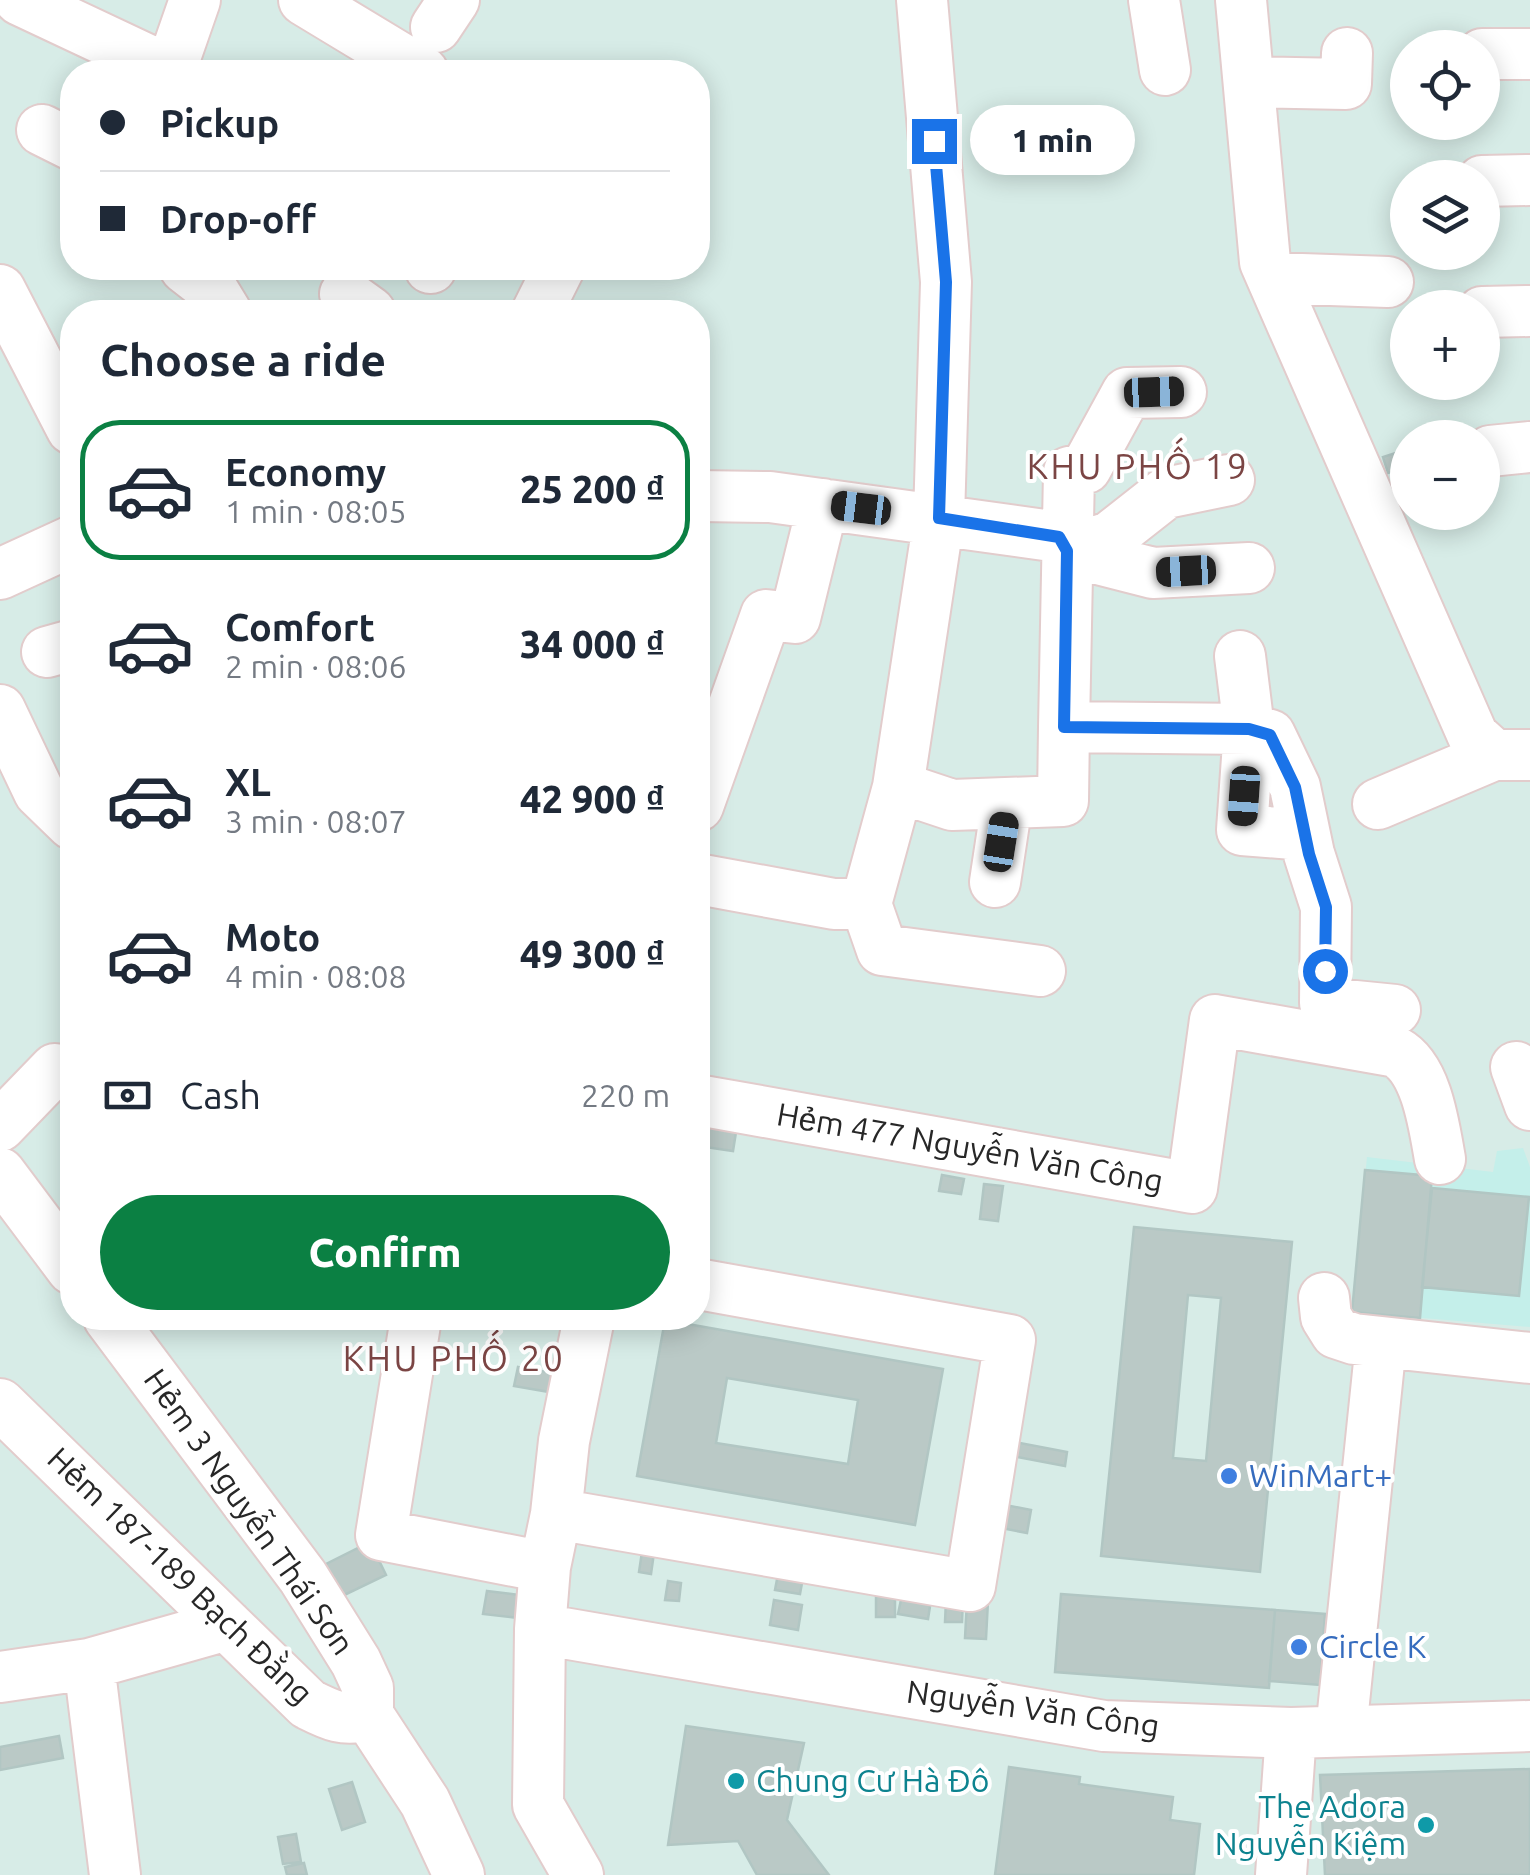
<!DOCTYPE html>
<html lang="en">
<head>
<meta charset="utf-8">
<style>
  body { margin:0; font-family:Ubuntu,sans-serif; background:#f6f6f7; color:#1f2937; height:100vh; display:flex; flex-direction:column; font-size:38px; white-space:nowrap }
  * { box-sizing:border-box; margin:0 }
  p { font-size:32px; color:#747a83 }
  .icon { flex:none; width:55px; height:55px; fill:none; stroke:currentColor; stroke-width:2; stroke-linecap:round; stroke-linejoin:round }
  .map { position:relative; flex:1; overflow:hidden }
  .sheet { position:absolute; left:60px; top:300px; width:650px; height:1030px; display:flex; flex-direction:column; background:#fff; border-radius:40px; box-shadow:0 5px 25px #0003 }
  .sheet>* { flex:none }
  .top-card { position:absolute; left:60px; top:60px; width:650px; height:220px; border-radius:40px; box-shadow:0 5px 25px #0003; display:grid; align-content:center; height:220px; padding:0 40px; background:#fff }
  .fabs { position:absolute; left:1390px; top:30px; display:grid; gap:20px }
  .fabs a { display:grid; place-items:center; width:110px; height:110px; border-radius:50%; background:#fff; box-shadow:0 5px 25px #0003; font-size:50px }
  .end { position:absolute; width:45px; height:45px; margin:-22px; border:12px solid #1a73e8; background:#fff; box-shadow:0 0 0 5px #fff }
  .from { border-radius:50% }
  .bubble { position:absolute; height:70px; border-radius:35px; background:#fff; box-shadow:0 5px 25px #0003; font-size:32px; font-weight:800; line-height:70px; text-align:center }
  .car { position:absolute; width:30px; height:60px; margin:-30px -15px; border-radius:12px; box-shadow:0 0 8px 2px #0007; background:linear-gradient(#222 24%,#8ab4d8 0 40%,#222 0 76%,#8ab4d8 0 86%,#222 0) }
  .top-card b { display:flex; align-items:center; gap:35px; height:95px; font-size:38px }
  .top-card b+b { border-top:2px solid #e0e1e3 }
  .top-card i { width:25px; height:25px; background:#1f2937 }
  ul { padding:0; list-style:none }
  li { display:flex; align-items:center; gap:30px; height:140px; margin:0 20px 15px; padding:0 20px; border:5px solid transparent; border-radius:40px }
  li div { flex:1 }
  li b { display:block; font-size:38px }
  li em { font-style:normal; font-weight:800 }
  li.active { border-color:#0b8043 }
  li>.icon { width:90px; height:90px; stroke-width:1.5 }
  h2 { padding:0 40px; font-size:45px; line-height:120px }
  .pay { display:flex; align-items:center; gap:25px; height:110px; padding:0 40px; font-size:38px }
  .pay p { margin-inline-start:auto }
  .action { display:flex; gap:20px; margin-top:auto; padding:20px 40px }
  .action a { flex:1; height:115px; border-radius:60px; background:#0b8043; color:#fff; font-size:40px; font-weight:800; line-height:115px; text-align:center }
  .map>svg:first-child { display:block }
  .education { fill:#c4efea }
  .building { fill:#bac9c6; stroke:#b1c6c3; stroke-width:2.5; fill-rule:evenodd }
  .lines { fill:none; stroke-linecap:round; stroke-linejoin:round }
  .minor-casing { stroke:#e2cccc; stroke-width:54 }
  .minor { stroke:#fff; stroke-width:50 }
  .route { stroke:#1a73e8; stroke-width:12 }
  .shop-dot { fill:#3f7fe0; stroke:#fff; stroke-width:4 }
  .culture-dot { fill:#0f9aa8; stroke:#fff; stroke-width:4 }
  .labels { text-anchor:middle; stroke-width:8; stroke-linejoin:round; paint-order:stroke }
  .street-label { font-size:32px; fill:#272727; stroke:#fff }
  .shop-label { font-size:32px; fill:#366cbe; stroke:#fff; text-anchor:start }
  .culture-label { font-size:32px; fill:#0d838f; stroke:#fff; text-anchor:start }
  .neighbourhood-label { font-size:35px; letter-spacing:2.5px; fill:#7b4544; stroke:#fff }
</style>
</head>
<body>
<div class="map">
<svg width="1530" height="1875" viewBox="0 0 1530 1875">
  <rect width="100%" height="100%" fill="#d7ece7"/>
  <path class="education" d="M1523,1148L1530,1167V1327L1352,1312L1367,1157L1493,1172L1497,1151Z"/>
  <path class="building" d="M1408,449V467L1388,473L1383,457Z
    M698,1119L737,1126L733,1151L698,1146Z
    M1365,1170L1432,1176L1420,1318L1352,1312Z
    M942,1175L964,1179L961,1194L939,1191Z
    M984,1184L1003,1186L998,1221L980,1219Z
    M1432,1188L1529,1197L1519,1296L1422,1287Z
    M1134,1227L1292,1242L1260,1572L1101,1556ZM1188,1295L1221,1298L1206,1461L1173,1458Z
    M665,1320L943,1369L915,1525L637,1476ZM727,1378L858,1400L848,1464L716,1443Z
    M518,1367L553,1373L549,1392L514,1386Z
    M1015,1442L1067,1452L1065,1466L1012,1456Z
    M1000,1504L1031,1510L1027,1533L996,1527Z
    M370,1542L386,1575L336,1599L320,1567Z
    M643,1545L655,1546L651,1574L639,1572Z
    M779,1569L804,1572L800,1594L775,1590Z
    M668,1581L681,1583L679,1601L665,1600Z
    M876,1590H895V1617H876Z
    M487,1591L520,1595L518,1618L483,1614Z
    M1061,1594L1275,1610L1269,1688L1055,1672Z
    M902,1595L931,1600L928,1619L898,1614Z
    M963,1599L962,1622H945L946,1600Z
    M774,1600L802,1605L798,1630L770,1625Z
    M967,1600L988,1601L986,1639L965,1638Z
    M1275,1610L1325,1614L1320,1685L1269,1681Z
    M686,1726L804,1743L787,1820L829,1875H757L738,1841L668,1845Z
    M59,1736L63,1758L0,1770V1747Z
    M1009,1767L1080,1777L1079,1784L1173,1797L1170,1820L1200,1824L1194,1875H995Z
    M1530,1769V1875H1325L1320,1775Z
    M352,1782L365,1822L342,1830L329,1789Z
    M296,1834L301,1862L283,1864L278,1837Z
    M304,1863L307,1875H287L285,1867Z"/>
  <g class="lines">
    <defs>
      <path id="minor" d="M20,0L171,71
        M304,0L423,72
        M1154,0L1165,70
        M1241,0L1265,262L1473,736L1494,755H1530
        M436,27L454,0
        M1482,54H1530
        M170,72L195,0
        M1249,82L1346,84L1347,53
        M42,130L72,145
        M1482,181L1530,180
        M185,268L212,289L226,312
        M430,268H431
        M1273,278L1388,282
        M0,290L72,429
        M345,294L370,312
        M537,312L559,268
        M1482,312L1530,311
        M1490,451L1530,447
        M698,496L770,497L1059,537L1067,551L1153,573L1249,568
        M1067,551L1110,537L1166,493L1229,480
        M0,574L72,541
        M47,652L72,645
        M1240,656L1249,729L1242,830L1305,835
        M0,710L39,792L72,824
        M1064,727L1069,472L1086,468L1127,393L1181,392
        M898,787L952,805L1063,801L1064,727L1249,729L1270,735L1295,787L1309,854L1326,907L1325,1003L1395,1010
        M1378,804L1494,755
        M698,806L766,615L795,618L823,504
        M698,879L834,904H866
        M995,882L1007,803
        M866,904L898,787L939,518L946,282L922,0
        M866,904L882,950L1040,971
        M1516,1067L1530,1105
        M698,1100L1192,1188L1215,1020L1396,1052C1427,1069 1434,1126 1440,1159
        M0,1126L55,1069
        M0,1173L72,1269
        M1324,1298L1326,1317L1336,1333L1354,1339L1530,1358
        M109,1318L303,1577L356,1662L368,1688V1715
        M416,1318L381,1535L545,1567
        M0,1404L308,1704C330,1715 343,1722 368,1715
        M556,1514L970,1586L1010,1340L698,1284
        M540,1629L1104,1726L1291,1733L1530,1726
        M89,1664L115,1875
        M0,1677L89,1664L227,1625
        M368,1715L425,1802L459,1875
        M1341,1731L1381,1343
        M578,1875L538,1805L540,1629L545,1567L556,1514L564,1441L589,1318
        M1281,1875L1291,1733"/>
    </defs>
    <use href="#minor" class="minor-casing"/>
    <use href="#minor" class="minor"/>
  </g>
  <g class="lines">
    <path class="route" d="M934,141L946,282L939,518L1059,537L1067,551L1064,727L1249,729L1270,735L1295,787L1309,854L1326,907L1325,971"/>
  </g>
  <g class="shop-dot">
    <circle cx="1229" cy="1476" r="10"/>
    <circle cx="1299" cy="1647" r="10"/>
  </g>
  <g class="culture-dot">
    <circle cx="736" cy="1781" r="10"/>
    <circle cx="1426" cy="1825" r="10"/>
  </g>
  <g class="labels">
    <g class="street-label">
      <text transform="translate(970 1148) rotate(10)" y="11">Hẻm 477 Nguyễn Văn Công</text>
      <text transform="translate(249 1512) rotate(55)" y="11">Hẻm 3 Nguyễn Thái Sơn</text>
      <text transform="translate(180 1576) rotate(44)" y="11">Hẻm 187-189 Bạch Đằng</text>
      <text transform="translate(1033 1709) rotate(8)" y="11">Nguyễn Văn Công</text>
    </g>
    <g class="shop-label">
      <text x="1249" y="1487">WinMart+</text>
      <text x="1319" y="1658">Circle K</text>
    </g>
    <g class="culture-label">
      <text x="756" y="1792">Chung Cư Hà Đô</text>
      <text x="1406" y="1818" text-anchor="end">The Adora<tspan x="1406" dy="37">Nguyễn Kiệm</tspan></text>
    </g>
    <g class="neighbourhood-label">
      <text x="1138" y="479">KHU PHỐ 19</text>
      <text x="454" y="1371">KHU PHỐ 20</text>
    </g>
  </g>
</svg>
<div class="fabs">
<a><svg class="icon" aria-label="locate" viewBox="0 0 24 24"><circle cx="12" cy="12" r="6"/><path d="M12 2v4M12 18v4M2 12h4M18 12h4"/></svg></a>
<a><svg class="icon" aria-label="layers" viewBox="0 0 24 24"><path d="M12 4l9 5-9 5-9-5zM3 14l9 5 9-5"/></svg></a>
<a>+</a>
<a>−</a>
</div>
<i class="end from" style="left:1325px;top:971px"></i>
<i class="end" style="left:934px;top:141px"></i>
<div class="bubble" style="left:970px;top:105px;width:165px">1 min</div>
<i class="car" style="left:1154px;top:392px;rotate:88deg"></i>
<i class="car" style="left:861px;top:508px;rotate:277deg"></i>
<i class="car" style="left:1186px;top:571px;rotate:267deg"></i>
<i class="car" style="left:1244px;top:796px;rotate:184deg"></i>
<i class="car" style="left:1001px;top:842px;rotate:9deg"></i>
<div class="top-card">
<b><i class="from"></i>Pickup</b>
<b><i></i>Drop-off</b>
</div>
<section class="sheet">
<h2>Choose a ride</h2>
<ul>
<li class="active"><svg class="icon" aria-label="car" viewBox="0 0 24 24"><path d="M5 17H2v-5l4-1 3-4h7l3 4 3 1v5h-3M9 17h6M6 11h13"/><circle cx="7" cy="17" r="2"/><circle cx="17" cy="17" r="2"/></svg><div><b>Economy</b><p>1 min · 08:05</p></div><em>25 200 ₫</em></li>
<li><svg class="icon" aria-label="car" viewBox="0 0 24 24"><path d="M5 17H2v-5l4-1 3-4h7l3 4 3 1v5h-3M9 17h6M6 11h13"/><circle cx="7" cy="17" r="2"/><circle cx="17" cy="17" r="2"/></svg><div><b>Comfort</b><p>2 min · 08:06</p></div><em>34 000 ₫</em></li>
<li><svg class="icon" aria-label="car" viewBox="0 0 24 24"><path d="M5 17H2v-5l4-1 3-4h7l3 4 3 1v5h-3M9 17h6M6 11h13"/><circle cx="7" cy="17" r="2"/><circle cx="17" cy="17" r="2"/></svg><div><b>XL</b><p>3 min · 08:07</p></div><em>42 900 ₫</em></li>
<li><svg class="icon" aria-label="car" viewBox="0 0 24 24"><path d="M5 17H2v-5l4-1 3-4h7l3 4 3 1v5h-3M9 17h6M6 11h13"/><circle cx="7" cy="17" r="2"/><circle cx="17" cy="17" r="2"/></svg><div><b>Moto</b><p>4 min · 08:08</p></div><em>49 300 ₫</em></li>
</ul>
<div class="pay"><svg class="icon" aria-label="cash" viewBox="0 0 24 24"><path d="M3 7h18v10H3z"/><circle cx="12" cy="12" r="2"/></svg>Cash<p>220 m</p></div>
<div class="action"><a>Confirm</a></div>
</section>
</div>
</body>
</html>
